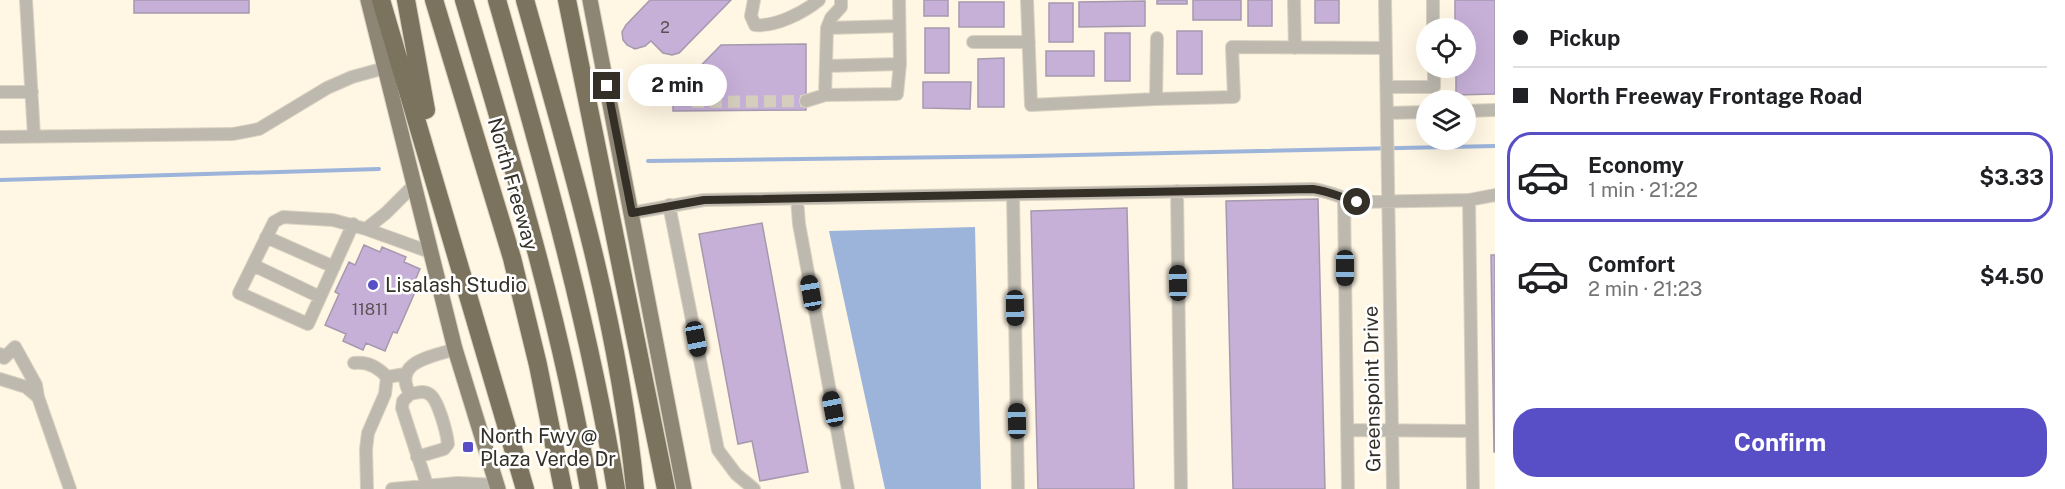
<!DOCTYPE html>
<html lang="en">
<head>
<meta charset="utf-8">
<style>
  body { margin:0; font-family:"Public Sans",sans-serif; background:#f2f2f2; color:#202124; height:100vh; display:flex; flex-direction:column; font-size:22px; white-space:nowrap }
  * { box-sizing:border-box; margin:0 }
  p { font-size:20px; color:#757577 }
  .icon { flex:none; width:33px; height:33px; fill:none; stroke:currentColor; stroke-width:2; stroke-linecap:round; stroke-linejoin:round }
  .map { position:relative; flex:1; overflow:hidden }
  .sheet { display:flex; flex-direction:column; background:#fff; width:570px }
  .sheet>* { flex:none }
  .banner { display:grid; align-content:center; height:132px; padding:0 18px; background:#fff }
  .controls { position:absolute; left:1416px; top:18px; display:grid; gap:12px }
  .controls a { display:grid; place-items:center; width:60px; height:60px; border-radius:50%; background:#fff; box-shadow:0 6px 24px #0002; font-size:30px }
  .end { position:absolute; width:27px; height:27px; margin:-14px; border:8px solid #343027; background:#fff; box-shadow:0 0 0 3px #fff }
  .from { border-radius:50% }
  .bubble { position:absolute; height:42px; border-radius:21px; background:#fff; box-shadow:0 6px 24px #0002; font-size:20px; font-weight:700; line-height:42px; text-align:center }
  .car { position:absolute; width:18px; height:36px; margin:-18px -9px; border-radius:8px; box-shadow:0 0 4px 2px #0007; background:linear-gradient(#222 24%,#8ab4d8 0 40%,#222 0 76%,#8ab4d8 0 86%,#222 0) }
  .banner b { display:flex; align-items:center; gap:21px; height:57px; font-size:22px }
  .banner b+b { border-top:2px solid #e0e0e0 }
  .banner i { width:15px; height:15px; background:#202124 }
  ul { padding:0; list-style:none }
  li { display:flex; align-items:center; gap:18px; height:90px; margin:0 12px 9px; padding:0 6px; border:3px solid transparent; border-radius:24px }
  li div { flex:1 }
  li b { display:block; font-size:22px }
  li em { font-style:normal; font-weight:700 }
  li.active { border-color:#584ec6 }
  li>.icon { width:54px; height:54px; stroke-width:1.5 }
  .action { display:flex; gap:12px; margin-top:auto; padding:12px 18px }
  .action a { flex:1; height:69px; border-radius:24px; background:#584ec6; color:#fff; font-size:24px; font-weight:700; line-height:69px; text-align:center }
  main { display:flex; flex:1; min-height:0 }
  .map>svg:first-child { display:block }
  .water { fill:#9cb4da }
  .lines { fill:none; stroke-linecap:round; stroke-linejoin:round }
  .stream { stroke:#9cb4da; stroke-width:4 }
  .building { fill:#c7b0d8; stroke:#a599ae; stroke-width:1.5 }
  .minor-tunnel { stroke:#d6cebd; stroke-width:12; stroke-dasharray:12 6; stroke-linecap:butt }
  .minor-casing { stroke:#dad2c1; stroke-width:14 }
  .major-casing { stroke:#dad2c1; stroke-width:17 }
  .highway-casing { stroke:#dad2c1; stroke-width:20 }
  .minor { stroke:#bdb9af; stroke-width:12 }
  .major { stroke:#8d8674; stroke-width:15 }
  .highway { stroke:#7b735e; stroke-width:18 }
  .route { stroke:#343027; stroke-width:8 }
  .poi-dot { fill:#584ec6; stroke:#fff; stroke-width:2 }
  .labels { text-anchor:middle; stroke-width:5; stroke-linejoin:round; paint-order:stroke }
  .number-label { font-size:16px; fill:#595053 }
  .street-label { font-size:20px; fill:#343027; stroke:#fff }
  .poi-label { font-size:20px; fill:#343027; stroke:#fff; text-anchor:start }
</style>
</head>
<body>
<main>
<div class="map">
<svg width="1495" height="489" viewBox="0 0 1495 489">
  <rect width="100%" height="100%" fill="#fff6e3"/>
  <path class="water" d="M975,227L981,489H885L829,231Z"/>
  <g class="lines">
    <path class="stream" d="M648,161L1030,156L1495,146
      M0,180L379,169"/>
  </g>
  <path class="building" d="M134,0H249V13H134Z
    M650,0H731L679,53L672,55L663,53L651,41L645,46L635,49L627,45L623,40L622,32L626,25Z
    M924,0H948V16H924Z
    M1157,0H1187V4H1157Z
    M1193,0H1241V20H1193Z
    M1248,0H1272V26H1248Z
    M1315,0H1339V23H1315Z
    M1455,0H1495V94L1456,95V68H1466V28H1455Z
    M1145,1V26L1079,27V2Z
    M959,2H1004V27H959Z
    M1049,3H1073V42H1049Z
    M925,28H949V73H925Z
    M1177,31H1202V74H1177Z
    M1105,33H1130V81H1105Z
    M806,44V110L673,111V94L721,45Z
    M1046,51H1094V76H1046Z
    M1004,58V107H978V59Z
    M923,82H971L970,109L923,108Z
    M1318,199L1325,489H1233L1226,201Z
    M1127,208L1134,489H1038L1031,211Z
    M762,223L808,472L760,481L752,441L738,444L699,234Z
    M364,245L380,252L382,247L406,257L404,262L420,269L411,290L415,292L397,333L393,332L385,351L366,343L363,350L343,341L346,334L325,325L339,294L335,292L349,262L355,265Z
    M1491,255H1495V452H1494Z"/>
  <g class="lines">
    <path class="minor-tunnel" d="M692,102L806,101"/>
    <defs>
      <path id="minor" d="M26,0L34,136
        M754,0L751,16L755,25C775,27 803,13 819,0
        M1027,0L1031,105L1156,99L1234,97L1232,47L1386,48
        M1294,0L1295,48
        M1385,0L1393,489
        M1433,0V28
        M827,28L831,18L841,7V0
        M973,42H1029
        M826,66L900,64
        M1387,87H1434V68
        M0,92H32
        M825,95L827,28L899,26
        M1156,99L1157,38
        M806,101L825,95L897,94L900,64L899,0
        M1466,111L1495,110
        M1388,113L1426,112
        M0,137L233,134L259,129L327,88L352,77L385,68
        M1177,191L1181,489
        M1013,195L1018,489
        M797,199L799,224L848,489
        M1344,199L1348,489
        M1469,200L1473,489
        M669,205L718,450L736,474L754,489
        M631,213L704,200L1313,189C1329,191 1342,198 1357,202L1469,200L1495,195
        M353,224L308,324L239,293L274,222L283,217L333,220L366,229L430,252
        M366,229L386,213L414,185
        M266,237L334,267
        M253,265L320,297
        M0,354L4,358L15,347L36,385L38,397L70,489
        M354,363C368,361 378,367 387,377
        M0,379L26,387L38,397
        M410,394C392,361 432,357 455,349
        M1347,430L1472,431
        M417,457L444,449L448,444C447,434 438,398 429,394C424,390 416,393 410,394L403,401L402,408L427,485
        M367,489L366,449L368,433L385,394L387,377L405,374
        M392,489L458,483L497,485"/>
      <path id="major" d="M368,0L455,349L498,489
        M590,0L684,489"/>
      <path id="highway" d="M381,0L525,489
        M406,0L426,110
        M434,0L512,258L538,365L563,489
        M464,0C512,162 561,322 589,489
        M497,0C543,162 589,323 616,489
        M525,0C570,160 619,323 635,489
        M567,0L666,489"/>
    </defs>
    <use href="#minor" class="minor-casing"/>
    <use href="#major" class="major-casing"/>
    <use href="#highway" class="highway-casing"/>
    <use href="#minor" class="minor"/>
    <use href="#major" class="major"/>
    <use href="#highway" class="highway"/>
  </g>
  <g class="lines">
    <path class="route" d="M607,86L632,213L704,200L1313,189C1329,191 1342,198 1357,202"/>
  </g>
  <g class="poi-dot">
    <circle cx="373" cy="285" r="6"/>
    <rect x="462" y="441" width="12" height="12" rx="3"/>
  </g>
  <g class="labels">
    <g class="number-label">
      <text x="665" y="33">2</text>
      <text x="370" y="315">11811</text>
    </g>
    <g class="street-label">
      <text transform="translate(513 184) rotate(74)" y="7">North Freeway</text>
      <text transform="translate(1372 389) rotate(-91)" y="7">Greenspoint Drive</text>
    </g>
    <g class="poi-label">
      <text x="385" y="292">Lisalash Studio</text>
      <text x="480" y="443">North Fwy @<tspan x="480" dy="23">Plaza Verde Dr</tspan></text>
    </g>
  </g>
</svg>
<div class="controls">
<a><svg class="icon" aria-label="locate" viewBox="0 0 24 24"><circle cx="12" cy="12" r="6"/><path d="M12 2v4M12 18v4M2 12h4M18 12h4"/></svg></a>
<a><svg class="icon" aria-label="layers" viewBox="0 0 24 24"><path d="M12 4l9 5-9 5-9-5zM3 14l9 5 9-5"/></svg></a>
</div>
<i class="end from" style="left:1357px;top:202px"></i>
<i class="end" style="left:607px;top:86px"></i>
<div class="bubble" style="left:628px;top:64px;width:99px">2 min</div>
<i class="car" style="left:1345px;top:268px;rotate:180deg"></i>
<i class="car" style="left:1178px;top:283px;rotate:359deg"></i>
<i class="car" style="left:811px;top:293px;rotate:350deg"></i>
<i class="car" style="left:1015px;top:308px;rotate:179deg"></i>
<i class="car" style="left:696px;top:339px;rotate:169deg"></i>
<i class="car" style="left:833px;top:409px;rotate:349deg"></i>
<i class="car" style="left:1017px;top:421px;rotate:359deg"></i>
</div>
<section class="sheet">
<div class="banner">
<b><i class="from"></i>Pickup</b>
<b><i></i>North Freeway Frontage Road</b>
</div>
<ul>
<li class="active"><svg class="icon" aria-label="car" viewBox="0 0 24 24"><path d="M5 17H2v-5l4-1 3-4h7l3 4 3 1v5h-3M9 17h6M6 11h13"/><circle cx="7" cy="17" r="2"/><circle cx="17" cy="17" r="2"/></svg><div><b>Economy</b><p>1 min · 21:22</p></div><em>$3.33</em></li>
<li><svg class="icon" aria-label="car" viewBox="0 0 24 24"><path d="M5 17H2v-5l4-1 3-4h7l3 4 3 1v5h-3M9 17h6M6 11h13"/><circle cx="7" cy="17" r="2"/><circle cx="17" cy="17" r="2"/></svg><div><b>Comfort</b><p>2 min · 21:23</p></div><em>$4.50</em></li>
</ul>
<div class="action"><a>Confirm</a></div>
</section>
</main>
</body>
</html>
